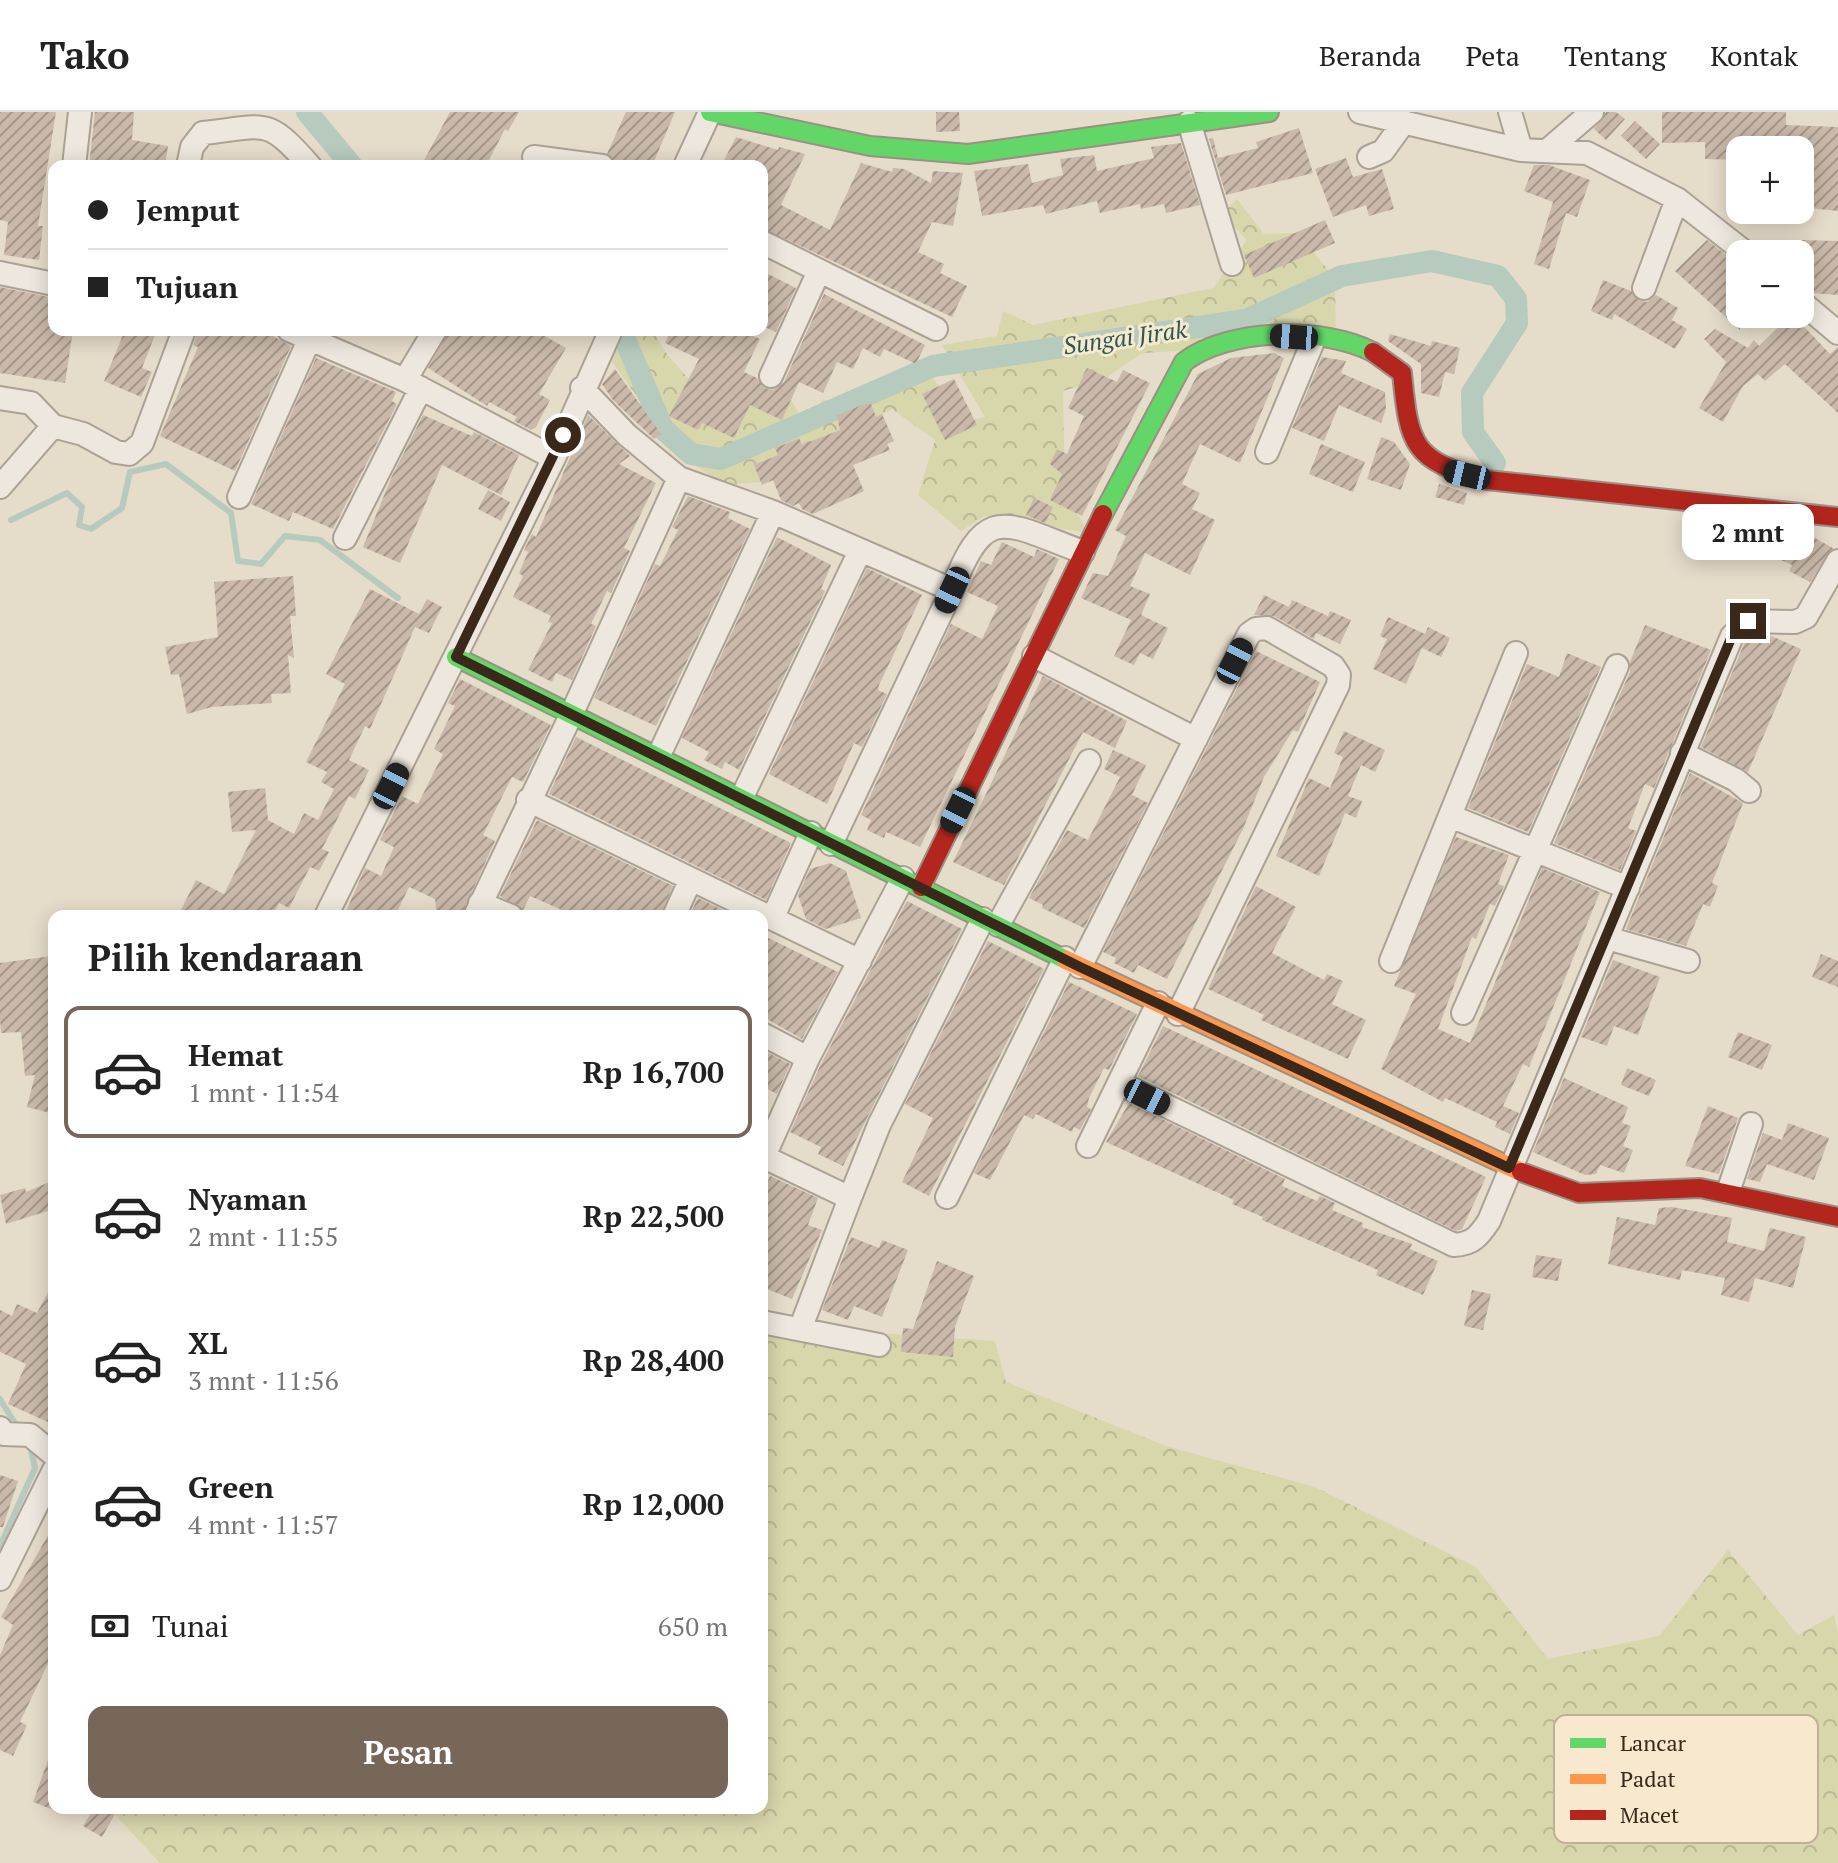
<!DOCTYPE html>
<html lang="id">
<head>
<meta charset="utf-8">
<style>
  body { margin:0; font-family:"PT Serif",serif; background:#f2f2f2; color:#222; height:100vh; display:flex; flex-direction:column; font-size:30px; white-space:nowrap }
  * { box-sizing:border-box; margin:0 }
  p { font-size:26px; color:#767676 }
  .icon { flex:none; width:44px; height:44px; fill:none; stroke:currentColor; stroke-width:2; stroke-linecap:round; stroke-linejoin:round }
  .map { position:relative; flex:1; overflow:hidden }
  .drawer { position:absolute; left:48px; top:798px; width:720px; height:904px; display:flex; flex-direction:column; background:#fff; border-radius:16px; box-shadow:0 4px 20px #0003 }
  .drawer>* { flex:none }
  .top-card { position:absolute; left:48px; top:48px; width:720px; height:176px; border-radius:16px; box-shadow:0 4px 20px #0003; display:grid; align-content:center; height:176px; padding:0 40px; background:#fff }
  .controls { position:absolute; left:1726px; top:24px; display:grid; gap:16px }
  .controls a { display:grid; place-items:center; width:88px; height:88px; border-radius:16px; background:#fff; box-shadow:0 4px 20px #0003; font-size:40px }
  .end { position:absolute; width:36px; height:36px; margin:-18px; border:10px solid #3a281b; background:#fff; box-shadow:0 0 0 4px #fff }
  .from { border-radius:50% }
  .bubble { position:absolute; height:56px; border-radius:16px; background:#fff; box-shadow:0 4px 20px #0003; font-size:26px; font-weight:600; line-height:56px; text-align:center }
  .car { position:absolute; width:24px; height:48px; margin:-24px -12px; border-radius:10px; box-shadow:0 0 6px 2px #0007; background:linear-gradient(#222 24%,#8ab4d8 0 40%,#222 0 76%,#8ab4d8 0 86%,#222 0) }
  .top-card b { display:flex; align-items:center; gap:28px; height:76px; font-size:30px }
  .top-card b+b { border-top:2px solid #e0e0e0 }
  .top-card i { width:20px; height:20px; background:#222 }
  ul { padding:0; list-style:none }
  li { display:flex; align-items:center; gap:24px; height:132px; margin:0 16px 12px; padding:0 24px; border:4px solid transparent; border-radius:16px }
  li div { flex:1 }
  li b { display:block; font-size:30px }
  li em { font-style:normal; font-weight:600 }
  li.on { border-color:#766758 }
  li>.icon { width:72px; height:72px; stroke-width:1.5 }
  h2 { padding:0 40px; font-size:36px; line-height:96px }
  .pay { display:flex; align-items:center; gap:20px; height:88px; padding:0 40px; font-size:30px }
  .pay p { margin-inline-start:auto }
  .action { display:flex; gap:16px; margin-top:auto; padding:16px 40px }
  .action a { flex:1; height:92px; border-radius:16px; background:#766758; color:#fff; font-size:32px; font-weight:600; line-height:92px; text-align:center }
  header { display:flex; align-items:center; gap:48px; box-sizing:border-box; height:112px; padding:0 40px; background:#fff; border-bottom:2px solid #e0e0e0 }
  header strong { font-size:38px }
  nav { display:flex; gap:44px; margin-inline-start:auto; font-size:28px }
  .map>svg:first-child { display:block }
  .forest { fill:url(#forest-crowns) }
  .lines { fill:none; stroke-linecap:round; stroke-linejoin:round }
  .stream { stroke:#b6cabd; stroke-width:6 }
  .canal { stroke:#b6cabd; stroke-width:22 }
  .building { fill:url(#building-hatch) }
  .street-casing { stroke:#aba194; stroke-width:26 }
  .fast-casing { stroke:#9a9083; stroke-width:22 }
  .slow-casing { stroke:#9a9083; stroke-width:22 }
  .jam-casing { stroke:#9a9083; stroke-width:22 }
  .street { stroke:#ede7dd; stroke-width:22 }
  .fast { stroke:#63d668; stroke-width:18 }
  .slow { stroke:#ff974d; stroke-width:18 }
  .jam { stroke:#b3261e; stroke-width:18 }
  .route { stroke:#3a281b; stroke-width:10 }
  .labels { text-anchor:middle; stroke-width:6; stroke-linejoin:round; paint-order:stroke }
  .water-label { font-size:24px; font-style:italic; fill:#295b54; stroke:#f8e9ce }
  .key { fill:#f8e9ce; stroke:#bfaf98; stroke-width:2 }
  .key-label { font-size:22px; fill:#3a281b }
</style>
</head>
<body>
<header>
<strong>Tako</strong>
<nav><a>Beranda</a><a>Peta</a><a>Tentang</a><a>Kontak</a></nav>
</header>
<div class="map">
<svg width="1838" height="1751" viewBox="0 0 1838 1751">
  <defs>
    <pattern id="forest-crowns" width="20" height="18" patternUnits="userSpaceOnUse" patternTransform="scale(2)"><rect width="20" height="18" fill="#d8d6ab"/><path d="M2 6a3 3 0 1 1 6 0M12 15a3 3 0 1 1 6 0" fill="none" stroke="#bab893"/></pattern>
    <pattern id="building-hatch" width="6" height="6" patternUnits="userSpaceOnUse" patternTransform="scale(2)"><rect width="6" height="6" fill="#cab9aa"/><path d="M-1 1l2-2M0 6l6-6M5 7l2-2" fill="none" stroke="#a5968a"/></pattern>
  </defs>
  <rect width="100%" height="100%" fill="#e6dcca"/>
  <path class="forest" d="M1237,87L1264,122L1297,121L1335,166L1336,230L1142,241L1106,266L1063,279L1065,383L1089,421L984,404L961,419L918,383L935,328L892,297L774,369L725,373L676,341L590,218L580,225L583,218H652L667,242L698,278L755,273L786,279L805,312L823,287L858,303L885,264L929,260L963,309L985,305L942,233L997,224L1003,199L1033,213L1213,176L1247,128L1222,102Z
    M762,1213L995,1229L1006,1270L1166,1334L1315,1375L1476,1455L1548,1547L1659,1524L1728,1438L1798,1523L1834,1503L1838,1520V1751H160L109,1696H762Z"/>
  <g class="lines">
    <path class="stream" d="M11,408L67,381L82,395L79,413L91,417L122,396L130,360L166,352L231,401L238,449L261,452L285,424L320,428L398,486
      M0,1287L19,1318
      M0,1434L35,1356L30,1334"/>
    <path class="canal" d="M307,0L352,54
      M621,218L663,317L691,342L721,347L933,254L1246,208L1342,164L1432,149L1498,164L1516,187L1517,211L1472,281L1473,320L1495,351"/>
  </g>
  <path class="building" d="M0,0H56L38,114H43L39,148L4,143L8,110L0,108Z
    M95,0H134L132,28L168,34L165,54H89Z
    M450,0H519L508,19L505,17L486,54H421Z
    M626,0H675L652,54H616L607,42Z
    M936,0H959L960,19L936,20Z
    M1606,0H1616L1625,7L1606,28L1594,17Z
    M1662,0H1786V13L1838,15V99L1800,95V37L1748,36L1740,38V48L1705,47V30L1662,31Z
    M1635,9L1660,32L1646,47L1621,24Z
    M1299,16L1313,61L1226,83L1209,27L1213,26L1218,46L1258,36L1256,30Z
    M736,25L778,38L779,35L805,42L781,93L830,118L861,51L892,60L893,56L904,57L931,71L933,59L963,61L953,114L932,110L918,140L944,152L940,161L967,174L952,205L762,116V54H721Z
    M1181,31L1200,93L1166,101L1164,92L1141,97L1140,92L1100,101L1097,89L1046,102L1043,93L982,104L974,59L1028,52L1032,71L1063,63L1060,47L1094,43L1097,59L1154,46L1151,35Z
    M1346,46L1353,65L1382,57L1394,97L1369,104L1366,93L1333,105L1315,57Z
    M1534,53H1549L1590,68L1577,105L1566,101L1549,157L1534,152L1553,90L1524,79Z
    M1325,108L1335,131L1254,166L1244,143Z
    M1707,128L1740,154V218L1675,159Z
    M1800,128L1838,129V183L1812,181L1814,161L1800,160Z
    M762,159L796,176L776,220L762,214Z
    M1603,168L1631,179L1640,189L1647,190L1656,183L1678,196L1672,208L1687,217L1675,237L1614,202L1612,208L1591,199Z
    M0,175L54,186V218H73L65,271L0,261Z
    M824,182L925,233L916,252L884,237L880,245L863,236L853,257L837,250L823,281L799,270L782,308L750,293L734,326L702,311L698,318L669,304L699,247L665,231L671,218H740L760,227L744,260L757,266L765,276L773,278L784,270Z
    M1792,202L1830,242L1838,235V301L1785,252L1765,269L1758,262L1743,274L1723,310L1699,296L1726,250L1704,227L1715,217L1748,236L1754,228L1759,234Z
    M125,218H157L142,256L152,260L141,285L104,269Z
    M199,218H262L291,234L235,359L160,324L198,235L193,233Z
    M449,218H534L566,236L539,282L550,288L536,315L531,318L514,309L517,305L489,290L487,294L428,256Z
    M1390,222L1431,234L1432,229L1460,236L1454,262L1445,260L1439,285L1421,281V252L1388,229Z
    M1274,241L1284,246L1240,351L1200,332L1182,372L1200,381L1192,397L1215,408L1190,463L1145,441L1130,474L1150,482L1141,503L1168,516L1153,547L1140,541L1134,553L1114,544L1131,508L1081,486L1093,461L1108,464L1126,424L1115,418L1198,262L1231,246Z
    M1322,245L1346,249L1341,261L1385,280L1386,297L1381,311L1339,293L1324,329L1292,316Z
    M316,246L396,280L392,289L397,292L333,417L293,400L289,409L251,392Z
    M1087,256L1117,270L1123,258L1150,271L1082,404L1050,388L1062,362L1050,352L1057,337L1067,342L1084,304L1068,296Z
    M615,257L661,322L654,327L613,288L602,272Z
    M954,267L977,313L945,328L922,282Z
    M864,292H871L876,305L882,302L894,329L887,332L890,338L853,353L864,379L813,402L802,397L799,391L793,394L781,388L773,368L762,373L754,353L778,343L775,336L799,326L802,333L840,318L837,304Z
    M423,303L472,324L474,320L519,343L501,383L442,353L400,451L363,435L392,364Z
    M588,303L630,344L619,352L656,371L624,436L630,439L611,481L607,479L591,512L596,514L572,568L556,561L552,570L528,558L552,511L548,510L551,504L513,485L523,464L519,461L528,440L524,438L532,422L536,425Z
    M1381,325L1394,330L1410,352L1401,378L1367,367Z
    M1321,332L1365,350L1353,380L1309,362Z
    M1439,372L1467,381L1464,393L1435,385Z
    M488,378L510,390L501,409L478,397Z
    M688,384L730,400L728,406L750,417L656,614L594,586L655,452L660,454L678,418L672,415Z
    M1034,386L1053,395L1045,411L1026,403Z
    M1772,416L1804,420L1833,436L1810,470L1789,459L1792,453L1761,439Z
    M777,425L831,453L821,477L825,479L739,658L725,650L722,657L704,648L709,640L682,626Z
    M1002,430L1034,445L1037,437L1059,447L920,735L886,720L884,726L867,718L871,708L861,703L951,512L982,527L998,494L967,480L981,449L991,453Z
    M867,456L922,483L879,573L878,578L887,582L862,635L854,631L827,692L769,662Z
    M293,464L296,504H290L294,546L288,543L291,581L271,582L272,591L212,595L187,602L179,562L171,563L165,535L218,525L214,470Z
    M370,477L419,502L427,487L442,495L429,521L415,515L370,617L365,614L349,648L369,658L355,687L349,684L322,737L329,740L319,759L310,755L289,796L279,791L272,804H178L196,768L224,782L256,718L232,720L228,680L265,676L268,708L294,722L304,701L318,708L334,677L321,670L327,660L306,650L345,572L326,562Z
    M1264,483L1289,495L1292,488L1328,504L1330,499L1351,508L1340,532L1316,521L1314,527L1274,504L1254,503Z
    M1388,505L1425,522L1428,515L1450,526L1441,545L1422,536L1406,572L1373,557L1387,527L1380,524Z
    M1645,513L1711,538L1654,676L1645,672L1628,716L1636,719L1620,758L1554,731L1630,560V550Z
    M1753,523H1769L1801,537L1748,660L1701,635L1744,532Z
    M1256,539L1320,570L1298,620L1293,618L1264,665L1243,717L1167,867L1138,853L1134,861L1114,851L1116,846L1103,840Z
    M1567,541L1601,555L1528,720L1468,696L1527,552L1559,565Z
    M1043,564L1127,609L1115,636L1083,620L1004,773L953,750Z
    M460,567L551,613L523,670L512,665L483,723L495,729L461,804H437L435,787L409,775L395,804H344L365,756L381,764L394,735L380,728L402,684L418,692L443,642L434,637L455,594L448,591Z
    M1344,619L1385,638L1375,660L1361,653L1348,684L1362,689L1356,706L1345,701L1319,764L1276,744L1309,666L1330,676L1343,645L1334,641Z
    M576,625L791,731L766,788L549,682Z
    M1113,638L1146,653L1132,683L1148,691L1084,816L1042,796L1043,793L1029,786L1067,718L1088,728L1120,665L1104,657Z
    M1690,661L1743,691L1712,771L1718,774L1710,795L1703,792L1686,834L1626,817Z
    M537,708L673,774L660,804H576L530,784L523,798L500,784Z
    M1456,725L1509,743L1498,772L1504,774L1495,794L1490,792L1476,827L1472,825L1438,917L1470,931L1542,756L1600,780L1529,955L1523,952L1503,994L1519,1001L1510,1022L1495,1015L1497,1010L1445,986L1443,990L1381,957L1416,882L1394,874Z
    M830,751L846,759L861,806L826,817L806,807L798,783L810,757Z
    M1256,774L1296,795L1272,841L1324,868L1327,862L1343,869L1332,892L1366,908L1348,947L1261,908L1264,903L1208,877Z
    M698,786L735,804H689Z
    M907,789L962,817L843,1054L818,1042L821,1035L790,1020L821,952Z
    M762,823L838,860L802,927L762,904Z
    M988,829L1044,857L929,1084L902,1070L933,1006L905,992Z
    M1821,842L1838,849V875L1812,865Z
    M52,844L54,875V1002L27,995L35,963L25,964L21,920L1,921L0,907V851Z
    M1613,848L1660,865L1638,923L1614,914L1607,934L1581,925Z
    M1069,870L1137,902L1109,958L1104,956L1089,986L1087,995L1091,997L1080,1018L1074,1015L1072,1020L1036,1002L1033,1007L1024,1003L990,1068L974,1061Z
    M1163,914L1486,1065L1462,1117L1456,1119L1138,964Z
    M1738,920L1772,933L1762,958L1728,945Z
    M762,938L790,952L777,982L762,974Z
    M1627,956L1656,968L1649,984L1621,973Z
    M1564,966L1628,995L1622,1011L1631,1014L1623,1034L1633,1038L1624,1061L1600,1053L1596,1062L1585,1063L1533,1040Z
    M1129,991L1285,1067L1282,1074L1317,1089L1320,1084L1335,1091L1332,1098L1363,1111L1362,1115L1412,1132L1410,1137L1438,1149L1423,1183L1376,1163L1378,1158L1262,1108L1263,1105L1232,1092L1234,1088L1106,1030Z
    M1708,994L1738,1006L1719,1062L1685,1054Z
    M1788,1011L1829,1026L1814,1068L1767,1052L1760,1070L1747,1067L1763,1021L1782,1028Z
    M770,1064L818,1086L808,1113L822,1118L792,1187L762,1175V1083Z
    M54,1068V1097L6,1112L0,1083L25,1076L26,1080Z
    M1672,1095L1732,1106L1727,1130L1764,1139L1770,1116L1806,1125L1793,1176L1755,1166L1749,1190L1721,1183L1725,1166L1682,1158L1680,1168L1608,1152L1617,1105L1655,1113L1659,1096Z
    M851,1125L879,1136L882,1128L908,1138L882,1205L854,1194L848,1208L822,1198Z
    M1536,1143L1562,1147L1558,1169L1532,1165Z
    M937,1149L974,1164L955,1215L953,1245L901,1240L903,1216L913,1217Z
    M54,1169V1298L48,1310L8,1292L26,1252L0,1240V1198L12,1204L17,1192L37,1201Z
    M1472,1178L1491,1182L1483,1218L1464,1214Z
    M0,1363L18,1369L3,1415H0Z
    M54,1413V1539L20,1610L27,1613L13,1644L0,1638V1543L13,1513L1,1505Z
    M52,1637H54V1698L33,1690Z
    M94,1696H105L115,1702L102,1725L83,1714Z"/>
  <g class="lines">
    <defs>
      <path id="street" d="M1360,0L1521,38L1587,41L1677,87L1747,142
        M1510,0L1521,38
        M1189,10L1232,152
        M1549,37L1592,0
        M534,45L602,54
        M1369,45L1383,39L1404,10
        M74,54L80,0
        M188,54L192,35L203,21C267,14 266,4 310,54
        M685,54L710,0
        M762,130L936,217
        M0,161L54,172
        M1644,176L1677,87
        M1800,189L1838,221
        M289,218L405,268L554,346
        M771,264L819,159
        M405,268L435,218
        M582,276L627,323L679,366L773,400L952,478
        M0,286L31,291L53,314L83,322L116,340L129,342L142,331L184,218
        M1267,340L1314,227
        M0,375L53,314
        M239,385L309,228
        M345,426L421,276
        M1034,544L1196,627
        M1682,641L1736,668L1749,679
        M659,643L773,400
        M742,685L860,439
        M528,688L860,849
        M1450,704L1628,776
        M831,732L952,478C986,388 1006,412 1083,440
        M480,791L511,804
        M326,804L554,346L611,218
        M475,804L572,601L679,366
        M674,804L691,767
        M773,805L811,721
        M998,813L1089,649
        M1607,826L1688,849
        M1391,849L1516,541
        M1080,855L1249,522L1256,517L1267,516L1333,554L1339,563L1338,573L1178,902
        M1463,901L1617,554
        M762,922L808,946
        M1119,971L1454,1133C1473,1132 1479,1124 1489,1109L1732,524L1748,509L1795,510L1806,505L1838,449
        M1088,1034L1158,891
        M762,1044L850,1086L879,1013L983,807
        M762,1049L808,946L903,766
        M1728,1080L1751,1012
        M947,1085L1065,846
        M762,1210L879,1233
        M801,1215L850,1086
        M0,1316L4,1322L30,1323L54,1343
        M0,1467L54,1358"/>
      <path id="fast" d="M710,0L870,34L968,42L1269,0
        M1103,402L1184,250C1229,216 1323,214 1373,240
        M456,545L1066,848"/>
      <path id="slow" d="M1066,848L1521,1060"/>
      <path id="jam" d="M1373,240L1402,261C1409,333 1412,349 1487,368L1838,405
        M921,775L1103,402
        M1521,1060L1579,1081L1700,1076L1838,1105"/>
    </defs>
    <use href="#street" class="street-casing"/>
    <use href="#fast" class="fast-casing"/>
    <use href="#slow" class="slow-casing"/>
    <use href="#jam" class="jam-casing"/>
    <use href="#street" class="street"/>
    <use href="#fast" class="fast"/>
    <use href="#slow" class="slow"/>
    <use href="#jam" class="jam"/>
  </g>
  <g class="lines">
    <path class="route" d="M563,323L456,545L1080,855L1509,1056L1732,524L1748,509"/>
  </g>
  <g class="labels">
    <g class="water-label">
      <text transform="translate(1125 226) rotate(-8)" y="8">Sungai Jirak</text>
    </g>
  </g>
  <rect x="1554" y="1603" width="264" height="128" rx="12" class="key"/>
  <rect x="1570" y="1626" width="36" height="10" fill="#63d668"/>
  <rect x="1570" y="1662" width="36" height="10" fill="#ff974d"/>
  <rect x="1570" y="1698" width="36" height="10" fill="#b3261e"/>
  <g class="key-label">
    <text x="1620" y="1639">Lancar</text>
    <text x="1620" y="1675">Padat</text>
    <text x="1620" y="1711">Macet</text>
  </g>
</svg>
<div class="controls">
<a>+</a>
<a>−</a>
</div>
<i class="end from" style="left:563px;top:323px"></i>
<i class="end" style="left:1748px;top:509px"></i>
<div class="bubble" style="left:1682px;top:392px;width:132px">2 mnt</div>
<i class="car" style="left:1294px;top:225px;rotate:274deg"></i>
<i class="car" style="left:1467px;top:363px;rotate:283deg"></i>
<i class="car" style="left:952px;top:478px;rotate:205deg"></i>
<i class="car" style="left:1235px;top:549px;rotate:27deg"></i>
<i class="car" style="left:391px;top:674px;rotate:27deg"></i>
<i class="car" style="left:958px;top:698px;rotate:206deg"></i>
<i class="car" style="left:1147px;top:985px;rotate:116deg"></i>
<div class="top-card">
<b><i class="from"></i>Jemput</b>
<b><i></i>Tujuan</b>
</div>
<section class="drawer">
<h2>Pilih kendaraan</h2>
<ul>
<li class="on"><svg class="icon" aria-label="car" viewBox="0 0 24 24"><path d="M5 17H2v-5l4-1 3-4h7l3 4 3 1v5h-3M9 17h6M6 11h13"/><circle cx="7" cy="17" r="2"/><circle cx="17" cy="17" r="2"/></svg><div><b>Hemat</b><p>1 mnt · 11:54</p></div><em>Rp 16,700</em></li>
<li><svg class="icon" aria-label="car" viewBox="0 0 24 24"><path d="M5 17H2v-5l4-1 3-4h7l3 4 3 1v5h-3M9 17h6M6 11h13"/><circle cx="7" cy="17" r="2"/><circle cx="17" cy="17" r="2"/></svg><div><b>Nyaman</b><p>2 mnt · 11:55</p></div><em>Rp 22,500</em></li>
<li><svg class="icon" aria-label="car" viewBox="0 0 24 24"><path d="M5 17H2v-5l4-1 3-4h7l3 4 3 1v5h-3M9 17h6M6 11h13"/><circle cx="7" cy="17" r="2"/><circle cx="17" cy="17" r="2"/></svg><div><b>XL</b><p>3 mnt · 11:56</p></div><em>Rp 28,400</em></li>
<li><svg class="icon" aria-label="car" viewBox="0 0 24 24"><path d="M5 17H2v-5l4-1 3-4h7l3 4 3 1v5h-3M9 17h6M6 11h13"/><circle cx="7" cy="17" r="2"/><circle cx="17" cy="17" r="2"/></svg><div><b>Green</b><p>4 mnt · 11:57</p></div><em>Rp 12,000</em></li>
</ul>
<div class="pay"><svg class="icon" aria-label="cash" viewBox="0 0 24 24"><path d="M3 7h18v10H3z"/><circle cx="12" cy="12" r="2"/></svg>Tunai<p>650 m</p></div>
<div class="action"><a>Pesan</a></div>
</section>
</div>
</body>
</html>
